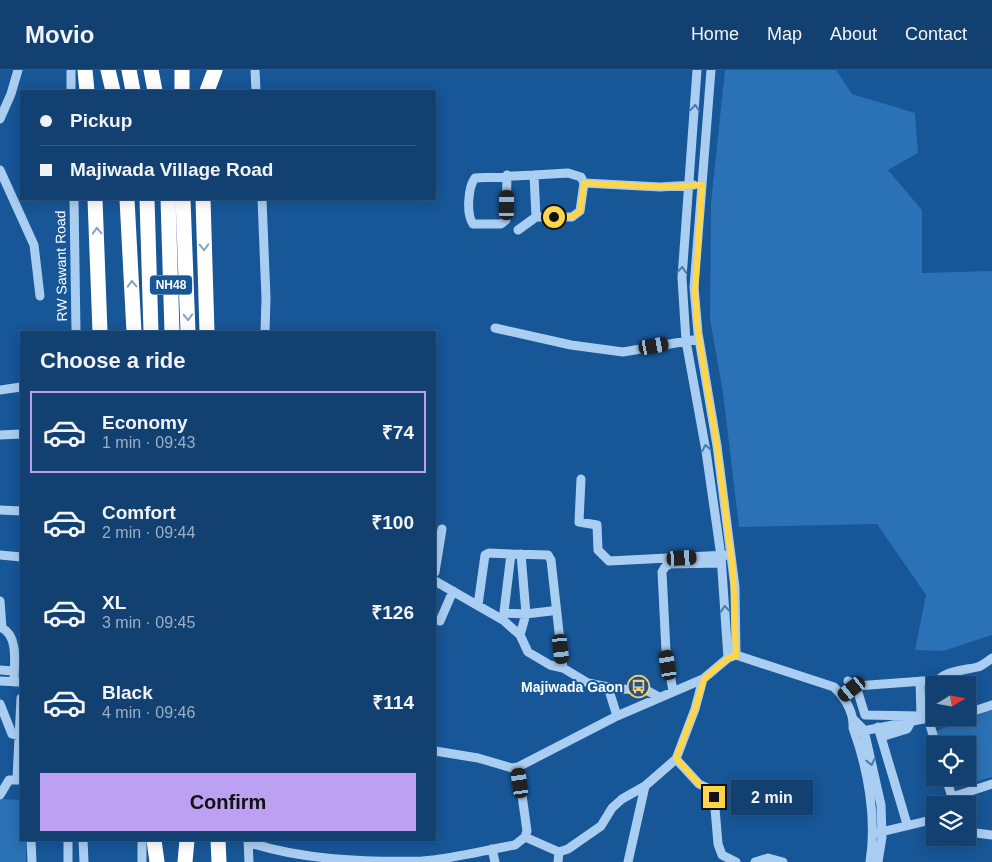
<!DOCTYPE html>
<html lang="en">
<head>
<meta charset="utf-8">
<style>
  body { margin:0; font-family:Helvetica,sans-serif; background:#1a4776; color:#f1f3f6; height:100vh; display:flex; flex-direction:column; font-size:19px; white-space:nowrap }
  * { box-sizing:border-box; margin:0 }
  p { font-size:16px; color:#9cafc3 }
  .icon { flex:none; width:28px; height:28px; fill:none; stroke:currentColor; stroke-width:2; stroke-linecap:round; stroke-linejoin:round }
  .map { position:relative; flex:1; overflow:hidden }
  .sheet { position:absolute; left:20px; top:261px; width:416px; height:510px; display:flex; flex-direction:column; background:#114071; border-radius:0px; box-shadow:0 2px 12px #0003,0 0 0 1px #305984 }
  .sheet>* { flex:none }
  .banner { position:absolute; left:20px; top:20px; width:416px; height:110px; border-radius:0px; box-shadow:0 2px 12px #0003,0 0 0 1px #305984; display:grid; align-content:center; height:110px; padding:0 20px; background:#114071 }
  .needle { width:32px; rotate:79deg }
  .buttons { position:absolute; left:926px; top:606px; display:grid; gap:10px }
  .buttons a { display:grid; place-items:center; width:50px; height:50px; border-radius:0px; background:#114071; box-shadow:0 2px 12px #0003,0 0 0 1px #305984; font-size:25px }
  .end { position:absolute; width:22px; height:22px; margin:-11px; border:6px solid #ffd54a; background:#111; box-shadow:0 0 0 2px #111 }
  .from { border-radius:50% }
  .bubble { position:absolute; height:35px; border-radius:0px; background:#114071; box-shadow:0 2px 12px #0003,0 0 0 1px #305984; font-size:16px; font-weight:600; line-height:35px; text-align:center }
  .car { position:absolute; width:15px; height:30px; margin:-15px -8px; border-radius:6px; box-shadow:0 0 4px 1px #0007; background:linear-gradient(#222 24%,#8ab4d8 0 40%,#222 0 76%,#8ab4d8 0 86%,#222 0) }
  .banner b { display:flex; align-items:center; gap:18px; height:48px; font-size:19px }
  .banner b+b { border-top:1px solid #305984 }
  .banner i { width:12px; height:12px; background:#f1f3f6 }
  ul { padding:0; list-style:none }
  li { display:flex; align-items:center; gap:15px; height:82px; margin:0 10px 8px; padding:0 10px; border:2px solid transparent; border-radius:0px }
  li div { flex:1 }
  li b { display:block; font-size:19px }
  li em { font-style:normal; font-weight:600 }
  li.on { border-color:#bca0f2 }
  li>.icon { width:45px; height:45px; stroke-width:1.5 }
  h2 { padding:0 20px; font-size:22px; line-height:60px }
  .primary-button { display:flex; gap:10px; margin-top:auto; padding:10px 20px }
  .primary-button a { flex:1; height:58px; border-radius:0px; background:#bca0f2; color:#111; font-size:20px; font-weight:600; line-height:58px; text-align:center }
  header { display:flex; align-items:center; gap:30px; box-sizing:border-box; height:70px; padding:0 25px; background:#114071; border-bottom:1px solid #305984 }
  header strong { font-size:24px }
  nav { display:flex; gap:28px; margin-inline-start:auto; font-size:18px }
  .map>svg:first-child { display:block }
  .green { fill:#2a71b5 }
  .lines { fill:none; stroke-linecap:round; stroke-linejoin:round }
  .minor { stroke:#aacef1; stroke-width:9 }
  .highway { stroke:#fff; stroke-width:15 }
  .oneway { stroke:#437ab2 }
  .oneway2 { stroke:#7fa2c6 }
  .route { stroke:#ffd54a; stroke-width:6 }
  .labels { text-anchor:middle; stroke-width:4; stroke-linejoin:round; paint-order:stroke }
  .shield { fill:#175697; stroke:#b9cce0; stroke-width:1 }
  .shield-label { font-size:12px; font-weight:bold; fill:#fff }
  .street-label { font-size:14px; fill:#fff; stroke:#175697 }
  .poi-label { font-size:14px; font-weight:bold; fill:#fff; stroke:#175697; text-anchor:end }
</style>
</head>
<body>
<header>
<strong>Movio</strong>
<nav><a>Home</a><a>Map</a><a>About</a><a>Contact</a></nav>
</header>
<div class="map">
<svg width="992" height="792" viewBox="0 0 992 792">
  <rect width="100%" height="100%" fill="#175697"/>
  <path class="green" d="M725,0H836L852,24L915,43L918,83L888,100L922,140V203L992,201V565L943,581L915,580L926,525L877,454L739,457L723,323L710,249L711,133Z
    M992,640V707L954,718L951,708H968V675H941L936,661Z
    M0,729L21,730V770H26V792H0Z"/>
  <g class="lines">
    <path class="minor" d="M71,0V21
      M255,0L256,21
      M697,0L682,208L686,271L706,381L721,486L728,588
      M711,0L694,217L698,263L717,376L735,517L736,585
      M0,49L11,24L18,0
      M0,100L34,175L40,226
      M507,105L506,150L501,154H473C466,144 468,117 475,108L534,105
      M584,113L580,141L572,147H536L534,105L568,103L581,107L584,113L660,117L694,115
      M74,129L76,262
      M262,129L266,228L265,262
      M518,160L536,147
      M495,258L571,275L623,282L699,269
      M0,320L21,317
      M0,365L21,364
      M581,409L579,452L597,455L598,480L609,491L727,485
      M0,440L21,441
      M511,484L548,485L551,490L563,598
      M0,485L21,487
      M435,502L442,459
      M435,511L503,550L520,565L528,582L550,595L563,598L588,613L618,619L646,620L659,627
      M0,531L2,558C19,566 14,595 14,612
      M478,535L485,485L489,483L511,484L503,550
      M504,543L526,544L551,541
      M440,551L453,521
      M520,565L526,544L521,484
      M0,600L14,601
      M703,609L695,639L676,689L699,714L710,719L714,727L718,774L722,785L736,792
      M0,611L21,612
      M848,611L856,616L865,645L921,646L920,611
      M936,615C939,601 966,600 978,597C983,595 988,591 992,588
      M608,617L617,646
      M673,621L666,581L662,502L665,497L670,494L721,493
      M844,626L856,616L937,610
      M0,634L12,664L19,666
      M968,643L992,635
      M853,649L864,660L881,735L882,767L878,792
      M878,657L907,754
      M858,662L928,648L935,618
      M881,667L907,659L912,650
      M936,675L928,648L947,650L955,648
      M435,681L478,688L512,698L518,697L617,646L703,609L728,588L736,585L834,617C845,628 854,642 853,658C868,699 877,748 870,792
      M946,708L952,727L992,714
      M17,709L21,628
      M0,725L9,710H21
      M968,762L992,765
      M877,763L935,749
      M525,767L559,782L568,779L601,756L612,738L622,729L645,716
      M31,770L32,792
      M68,770V792
      M83,770L84,792
      M248,770L249,792
      M248,772C301,790 365,792 422,791C453,789 485,780 515,775L525,767L527,761L518,697
      M492,779L495,792
      M142,792V770
      M558,792L559,782
      M628,792L645,716L676,689
      M755,792L768,788L783,792"/>
    <path class="highway" d="M85,0L87,21
      M108,0L113,21
      M129,0L133,21
      M151,0L155,21
      M182,0V21
      M207,21L215,0
      M95,129L100,262
      M127,129L134,262
      M147,129L151,262
      M168,129L172,262
      M183,129L188,262
      M203,129L207,262
      M154,770L157,792
      M218,770L219,792
      M185,792L187,770"/>
  </g>
  <defs><path id="oneway-chevron" d="M-2-3.5L2.5 0L-2 3.5" fill="none" stroke-width="1.6" stroke-linecap="round" stroke-linejoin="round" transform="scale(1.25)"/></defs>
  <g class="oneway">
    <use href="#oneway-chevron" transform="translate(695 38) rotate(-86)"/>
    <use href="#oneway-chevron" transform="translate(682 200) rotate(-86)"/>
    <use href="#oneway-chevron" transform="translate(706 378) rotate(-100)"/>
    <use href="#oneway-chevron" transform="translate(725 539) rotate(-94)"/>
    <use href="#oneway-chevron" transform="translate(871 692) rotate(77)"/>
  </g>
  <g class="oneway2">
    <use href="#oneway-chevron" transform="translate(97 161) rotate(-92)"/>
    <use href="#oneway-chevron" transform="translate(204 177) rotate(88)"/>
    <use href="#oneway-chevron" transform="translate(132 214) rotate(-92)"/>
    <use href="#oneway-chevron" transform="translate(188 247) rotate(88)"/>
  </g>
  <g class="lines">
    <path class="route" d="M554,147H572L580,141L584,113L660,117L702,115L695,223L698,263L717,376L733,501L736,586L728,588L704,609L695,639L676,688L699,714L710,719L714,727"/>
  </g>
  <defs>
    <symbol id="bus-ring" viewBox="-11 -11 22 22"><circle r="9.5" fill="#175697" stroke="#ffcc6a" stroke-width="1.5"/><path d="M-5-6H5V4H4V6H2V4H-2V6H-4V4H-5ZM-3.5-4V0h7V-4ZM-3.5 1.2v1.5H-2V1.2ZM2 1.2v1.5H3.5V1.2Z" fill="#ffcc6a"/></symbol>
  </defs>
  <g fill-rule="evenodd">
    <use href="#bus-ring" x="626" y="604" width="25" height="25"/>
  </g>
  <g class="labels">
    <rect class="shield" x="150" y="205.5" width="42" height="19" rx="4"/>
    <g class="shield-label">
      <text x="171" y="219">NH48</text>
    </g>
    <g class="street-label">
      <text transform="translate(61 196) rotate(-91)" y="5">RW Sawant Road</text>
    </g>
    <g class="poi-label">
      <text x="623" y="622">Majiwada Gaon</text>
    </g>
  </g>
</svg>
<div class="buttons">
<a><svg class="needle" viewBox="-14 -14 28 28"><path d="M0-13l5 13h-10z" fill="#e53935"/><path d="M0 13l5-13h-10z" fill="#9cafc3"/></svg></a>
<a><svg class="icon" aria-label="locate" viewBox="0 0 24 24"><circle cx="12" cy="12" r="6"/><path d="M12 2v4M12 18v4M2 12h4M18 12h4"/></svg></a>
<a><svg class="icon" aria-label="layers" viewBox="0 0 24 24"><path d="M12 4l9 5-9 5-9-5zM3 14l9 5 9-5"/></svg></a>
</div>
<i class="end from" style="left:554px;top:147px"></i>
<i class="end" style="left:714px;top:727px"></i>
<div class="bubble" style="left:731px;top:710px;width:82px">2 min</div>
<i class="car" style="left:507px;top:135px;rotate:1deg"></i>
<i class="car" style="left:654px;top:276px;rotate:80deg"></i>
<i class="car" style="left:682px;top:488px;rotate:87deg"></i>
<i class="car" style="left:561px;top:579px;rotate:174deg"></i>
<i class="car" style="left:668px;top:595px;rotate:351deg"></i>
<i class="car" style="left:852px;top:619px;rotate:231deg"></i>
<i class="car" style="left:520px;top:713px;rotate:352deg"></i>
<div class="banner">
<b><i class="from"></i>Pickup</b>
<b><i></i>Majiwada Village Road</b>
</div>
<section class="sheet">
<h2>Choose a ride</h2>
<ul>
<li class="on"><svg class="icon" aria-label="car" viewBox="0 0 24 24"><path d="M5 17H2v-5l4-1 3-4h7l3 4 3 1v5h-3M9 17h6M6 11h13"/><circle cx="7" cy="17" r="2"/><circle cx="17" cy="17" r="2"/></svg><div><b>Economy</b><p>1 min · 09:43</p></div><em>₹74</em></li>
<li><svg class="icon" aria-label="car" viewBox="0 0 24 24"><path d="M5 17H2v-5l4-1 3-4h7l3 4 3 1v5h-3M9 17h6M6 11h13"/><circle cx="7" cy="17" r="2"/><circle cx="17" cy="17" r="2"/></svg><div><b>Comfort</b><p>2 min · 09:44</p></div><em>₹100</em></li>
<li><svg class="icon" aria-label="car" viewBox="0 0 24 24"><path d="M5 17H2v-5l4-1 3-4h7l3 4 3 1v5h-3M9 17h6M6 11h13"/><circle cx="7" cy="17" r="2"/><circle cx="17" cy="17" r="2"/></svg><div><b>XL</b><p>3 min · 09:45</p></div><em>₹126</em></li>
<li><svg class="icon" aria-label="car" viewBox="0 0 24 24"><path d="M5 17H2v-5l4-1 3-4h7l3 4 3 1v5h-3M9 17h6M6 11h13"/><circle cx="7" cy="17" r="2"/><circle cx="17" cy="17" r="2"/></svg><div><b>Black</b><p>4 min · 09:46</p></div><em>₹114</em></li>
</ul>
<div class="primary-button"><a>Confirm</a></div>
</section>
</div>
</body>
</html>
